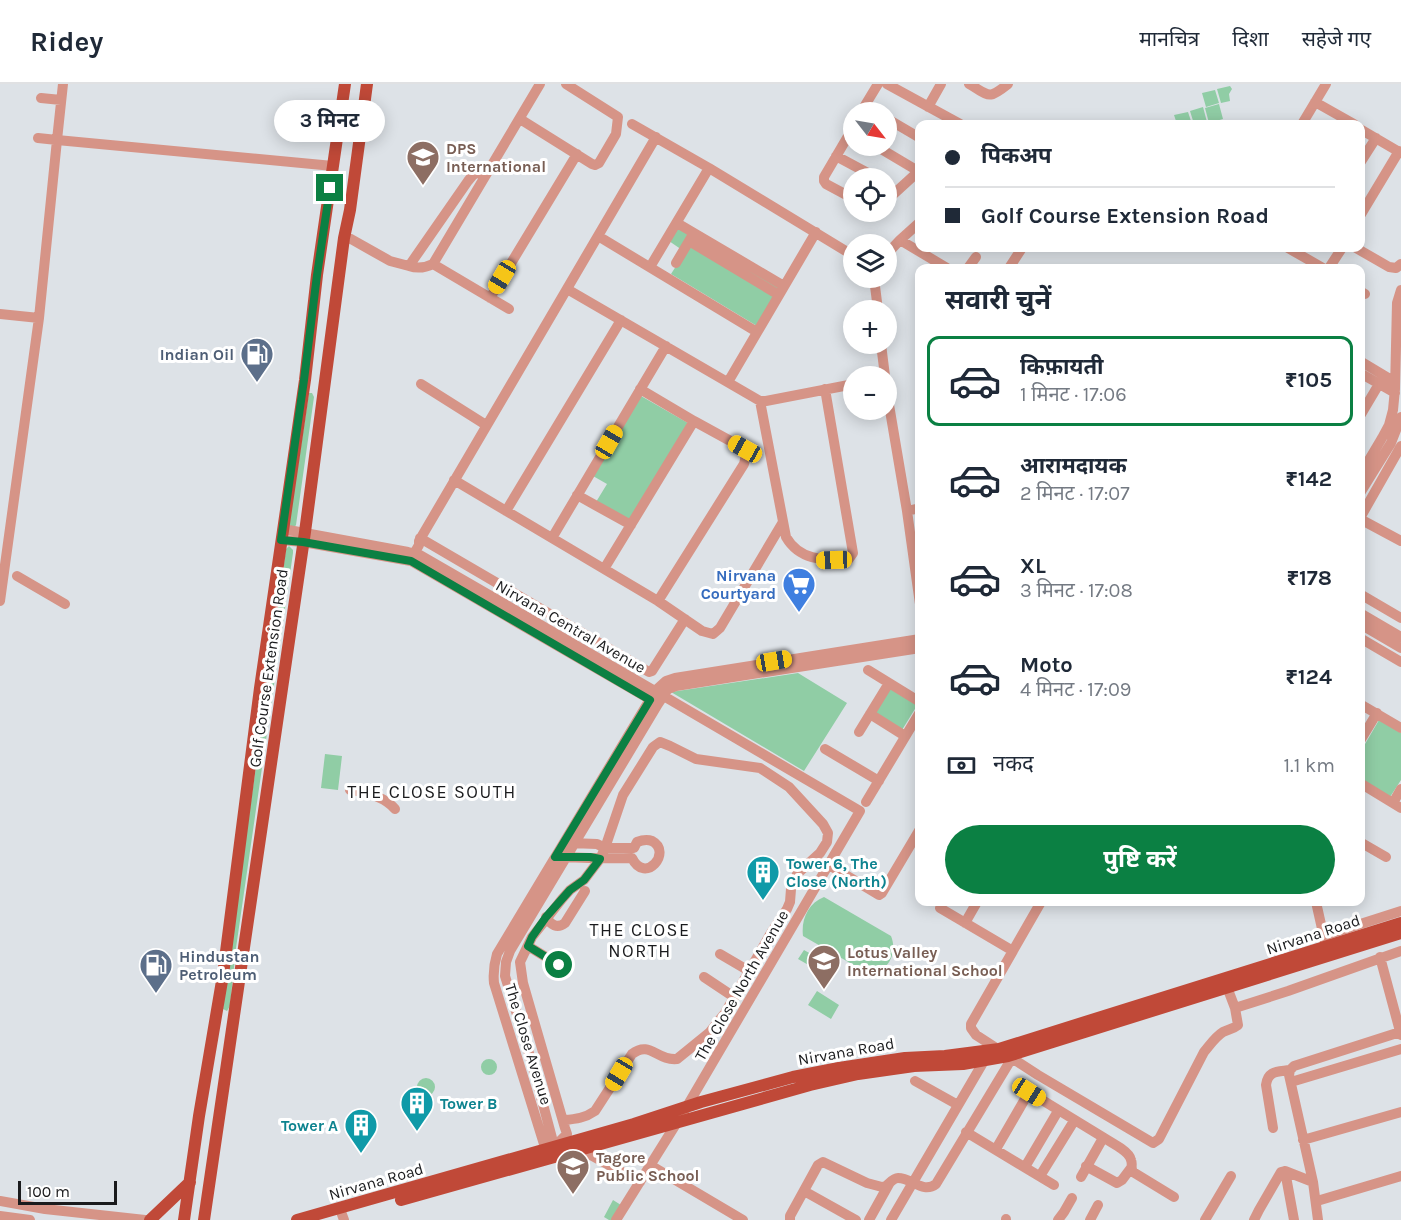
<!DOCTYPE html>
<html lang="hi">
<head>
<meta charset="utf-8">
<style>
  body { margin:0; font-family:Karla,"Noto Sans Devanagari",sans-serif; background:#f2f2f3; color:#1f2937; height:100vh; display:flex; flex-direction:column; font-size:22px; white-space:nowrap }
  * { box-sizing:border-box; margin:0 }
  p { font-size:20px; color:#747a83 }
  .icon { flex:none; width:33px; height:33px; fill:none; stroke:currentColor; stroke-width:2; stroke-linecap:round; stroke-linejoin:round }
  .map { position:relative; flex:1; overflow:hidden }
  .sheet { position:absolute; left:915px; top:180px; width:450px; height:642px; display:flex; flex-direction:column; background:#fff; border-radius:12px; box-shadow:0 3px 15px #0003 }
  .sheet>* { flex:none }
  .guide { position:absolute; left:915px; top:36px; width:450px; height:132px; border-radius:12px; box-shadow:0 3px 15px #0003; display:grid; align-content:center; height:132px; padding:0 30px; background:#fff }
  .needle { width:39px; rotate:121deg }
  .buttons { position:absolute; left:843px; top:18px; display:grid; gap:12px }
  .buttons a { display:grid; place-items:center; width:54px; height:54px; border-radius:50%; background:#fff; box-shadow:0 3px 15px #0003; font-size:30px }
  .scale { position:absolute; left:18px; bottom:15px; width:99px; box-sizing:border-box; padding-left:6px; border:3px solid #1a1b1d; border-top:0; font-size:16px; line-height:21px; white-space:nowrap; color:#1a1b1d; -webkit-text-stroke:4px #fff; paint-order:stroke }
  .end { position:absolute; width:27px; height:27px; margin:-14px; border:8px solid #0b8043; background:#fff; box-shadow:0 0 0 3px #fff }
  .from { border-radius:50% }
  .bubble { position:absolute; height:42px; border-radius:21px; background:#fff; box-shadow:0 3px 15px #0003; font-size:20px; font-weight:700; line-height:42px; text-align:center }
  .car { position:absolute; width:18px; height:36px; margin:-18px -9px; border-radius:8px; box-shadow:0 0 4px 2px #0007; background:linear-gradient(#f5c518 24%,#345 0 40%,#f5c518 0 76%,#345 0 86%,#f5c518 0) }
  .guide b { display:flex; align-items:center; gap:21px; height:57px; font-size:22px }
  .guide b+b { border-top:2px solid #e0e1e3 }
  .guide i { width:15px; height:15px; background:#1f2937 }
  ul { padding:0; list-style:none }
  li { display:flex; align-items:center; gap:18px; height:90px; margin:0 12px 9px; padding:0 18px; border:3px solid transparent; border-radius:12px }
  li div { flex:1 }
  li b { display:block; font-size:22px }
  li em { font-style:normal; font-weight:700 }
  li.active { border-color:#0b8043 }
  li>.icon { width:54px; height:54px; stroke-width:1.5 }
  h2 { padding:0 30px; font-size:27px; line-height:72px }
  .pay { display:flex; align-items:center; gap:15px; height:66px; padding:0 30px; font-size:22px }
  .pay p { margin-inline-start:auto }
  .button { display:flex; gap:12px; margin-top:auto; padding:12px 30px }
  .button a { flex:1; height:69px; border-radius:36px; background:#0b8043; color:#fff; font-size:24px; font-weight:700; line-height:69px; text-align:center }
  header { display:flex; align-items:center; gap:36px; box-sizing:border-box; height:84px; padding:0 30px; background:#fff; border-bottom:2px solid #e0e1e3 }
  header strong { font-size:28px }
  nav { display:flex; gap:33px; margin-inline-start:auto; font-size:21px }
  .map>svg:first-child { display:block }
  .green { fill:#90cda5 }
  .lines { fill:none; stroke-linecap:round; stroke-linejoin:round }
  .minor { stroke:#d69487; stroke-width:10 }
  .major { stroke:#c04938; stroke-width:12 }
  .route { stroke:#0b8043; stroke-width:8 }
  .labels { text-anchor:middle; stroke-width:6; stroke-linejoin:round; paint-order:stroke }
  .education-label { font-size:16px; font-weight:bold; fill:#785e54; stroke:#fff; text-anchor:start }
  .service-label { font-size:16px; font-weight:bold; fill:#4e5e75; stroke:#fff; text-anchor:end }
  .shop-label { font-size:16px; font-weight:bold; fill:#366cbe; stroke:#fff; text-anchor:end }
  .street-label { font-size:16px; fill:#1a1b1d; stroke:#fff }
  .culture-label { font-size:16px; font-weight:bold; fill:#0d838f; stroke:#fff; text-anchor:start }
  .neighbourhood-label { font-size:18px; letter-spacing:1.5px; fill:#1a1b1d; stroke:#fff }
</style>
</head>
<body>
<header>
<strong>Ridey</strong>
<nav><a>मानचित्र</a><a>दिशा</a><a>सहेजे गए</a></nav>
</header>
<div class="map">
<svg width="1401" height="1136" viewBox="0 0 1401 1136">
  <rect width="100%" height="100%" fill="#dde2e7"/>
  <path class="green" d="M1230,2L1232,5L1229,10L1230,17L1221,19L1217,5Z
    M1215,6L1219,19L1206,23L1202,9Z
    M1219,20L1223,35L1209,39L1205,24Z
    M1203,23L1207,38L1194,40L1190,27Z
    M1188,28L1192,40H1177L1174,31Z
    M678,142L779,203L757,242L671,190L685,168L669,157Z
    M309,309H312L314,313L296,441L293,445L289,440Z
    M641,312L688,339L630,437L596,418L607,400L593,392Z
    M289,462L293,466V469L236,864L230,922L227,927L223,925L232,845L260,656L286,465Z
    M798,589L847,619L804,687L671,608Z
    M891,603L918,620L902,646L875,629Z
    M1379,636L1401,649V696L1390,713L1361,695V667Z
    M325,670L342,672L338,706L321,704Z
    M824,813L891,852C898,869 888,887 871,891L803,852C801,836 808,819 824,813Z
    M804,866L825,878L819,887L798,875Z
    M817,907L839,921L831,935L808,921Z
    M481 983a8 8 0 1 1 16 0a8 8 0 1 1-16 0Z
    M417 1003a9 9 0 1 1 18 0a9 9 0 1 1-18 0Z
    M613,1116L621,1121L612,1136H609L604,1133Z"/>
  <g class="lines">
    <path class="minor" d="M887,0L960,40
      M969,0C990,12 988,16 1008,0
      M41,14L61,16
      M1315,18L1354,40
      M865,22L877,28
      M928,23L941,0
      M861,28L878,0
      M886,34L920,54
      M520,35L592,80L595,81L599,79L616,50L618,33L566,0
      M632,40L709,84L854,172
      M1302,40L1326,0
      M854,42L824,93V97L826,100L854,115
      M1360,45L1401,69
      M38,54L57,56L63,0
      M876,62L918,87
      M836,72L877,94
      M1360,79L1376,54
      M886,117L920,86
      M1360,132L1399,67
      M677,139L784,202
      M598,152L757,248
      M344,154L351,155L390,177L409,182L468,97L473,91L491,83
      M900,156L947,184
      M689,157L779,211
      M1288,164L1323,184
      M1356,164L1389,183L1396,184L1401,180
      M886,171L900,156L920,138
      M676,179L692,152
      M433,180L509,225
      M409,182C418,185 425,184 433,180L540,0
      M650,183L709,84
      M968,184L976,173
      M1009,184L1022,164
      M1329,184L1342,164
      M874,194L878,226
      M567,205L760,317H766L854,300
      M1360,207L1365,210
      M490,214L577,70
      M0,230L39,234
      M881,260L885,292
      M1360,277L1395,298
      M1360,289L1395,309
      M728,298L816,148
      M421,300L486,341
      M886,303L907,427L920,520
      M640,305L694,337L745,365L746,371L744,380L658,517
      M760,317L786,453C800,477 824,476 848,476L853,469L825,305
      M1360,332L1379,300
      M1360,391L1382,354L1389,341L1393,326L1395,305L1397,219L1401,206
      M454,396L658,517L702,547L713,550L720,544L783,438
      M1360,409L1391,359L1401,333
      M577,411L631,441
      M506,427L621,236
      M907,427L920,424
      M1360,434L1401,362
      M1360,435L1401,457
      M283,445L408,468L420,471L655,607L666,597L675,594L920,555
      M420,454L649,588L652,587L685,535
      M552,454L666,262
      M281,456L303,458L411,477L658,620L668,605L676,602L920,564
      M412,473L419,461V457L656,53
      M604,485L694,337
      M17,492L65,520
      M1360,510L1401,534
      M0,517L39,234L57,56L333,82
      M1360,529L1401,553
      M1360,540L1401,564
      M1360,554L1401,578
      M868,586L920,618
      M1360,620L1401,644
      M870,630L905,652
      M859,648L889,599
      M1360,657L1377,629
      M825,665L879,697
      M1360,699L1401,724
      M350,706C366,708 384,712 395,725
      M866,718L920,628
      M1393,719L1401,705
      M1360,758L1386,773
      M560,773C584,774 608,775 632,774C645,801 673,768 652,757C647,755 642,756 637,758L634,764H605L597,760L570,759
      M829,781L879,811L882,809L920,745
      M1041,818L971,940V944L976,951L1038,991L1153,1059L1159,1055L1204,968C1210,961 1215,953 1223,948C1229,945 1233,945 1238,941L1235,924L1227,903
      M1316,818L1325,858
      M940,824L1013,867
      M546,833C551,841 557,845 565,839L585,807
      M965,839L977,818
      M1323,852L1401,827
      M528,862L559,881
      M720,870L749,887
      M1380,873L1401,951
      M704,893L734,913
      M1235,924L1288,907L1401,867
      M915,997L958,1021
      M1291,998L1401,965
      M1273,1044L1266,1001C1268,986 1278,988 1290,986
      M966,1048L1054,1101
      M1303,1056L1401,1028
      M562,1061L560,1057L567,1050L565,1044L523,899L520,878L532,853L562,815L570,806L584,796L600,775L605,764L623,711L653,663L660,658L670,662L696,675L760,684L789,703L823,740L828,749L827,758L820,769L797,790L791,805L790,818L787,825L771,849L725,929L709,949L677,975C657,977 650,956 632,970L595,1027C585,1034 576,1035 564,1036
      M580,1065L640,1098
      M996,1065L1029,1008L1119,1063C1123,1066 1130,1070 1131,1076C1133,1081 1130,1083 1133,1088L1174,1113
      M556,1069L532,979L505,892L506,878L510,867L658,620
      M548,1073L494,899C493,889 494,880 497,870L655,607L860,727L686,1024L616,1136
      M650,1081L743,1136
      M1086,1082L1117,1099L1122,1096L1131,1084
      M1025,1083L1058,1027
      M1285,1087L1294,1136
      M1040,1092L1074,1037
      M1081,1093L1103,1054
      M804,1107L856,1136
      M0,1117L45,1125L145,1136
      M1317,1117L1401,1092
      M340,1125L344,1136
      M0,1132L30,1136
      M790,1136V1132L818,1081L823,1078L867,1099L882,1103L886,1102C889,1100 893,1094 898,1094C912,1094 923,1110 936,1100L1012,974
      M869,1136L889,1100
      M891,1136L984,977
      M1006,1136V1135
      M1058,1136L1064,1128L1072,1114
      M1090,1136L1098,1121
      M1205,1136L1231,1092
      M1254,1136L1259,1126L1281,1088L1285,1087L1313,1098
      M1318,1136L1313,1098L1289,991L1290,986L1294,982L1400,948"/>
    <path class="major" d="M401,1116L810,1001L858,990L914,982L963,980L1008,972L1401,849
      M150,1136L190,1098
      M184,1136L199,1032L223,891L260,604L305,296L317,191L345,0
      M204,1136L305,448L344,154L350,126L367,0
      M297,1136L634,1040L701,1018L793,993L839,984L905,974L945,972L999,965L1401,839"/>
  </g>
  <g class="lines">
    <path class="route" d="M330,104L317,191L304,296L281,456L303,458L411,477L650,616L555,773H590L600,775L584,796L570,806L546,833L532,853L528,862L559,881"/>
  </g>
  <defs>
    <symbol id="school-pin" viewBox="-11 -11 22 30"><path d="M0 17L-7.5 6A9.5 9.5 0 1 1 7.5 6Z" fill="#8d6e63" stroke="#fff"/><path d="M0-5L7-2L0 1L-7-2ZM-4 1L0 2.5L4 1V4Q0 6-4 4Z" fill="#fff"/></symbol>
    <symbol id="fuel-pin" viewBox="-11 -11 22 30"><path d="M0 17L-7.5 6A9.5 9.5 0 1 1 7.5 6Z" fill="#5c6f8a" stroke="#fff"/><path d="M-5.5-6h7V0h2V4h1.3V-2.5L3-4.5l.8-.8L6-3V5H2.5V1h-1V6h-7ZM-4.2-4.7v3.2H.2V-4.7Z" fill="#fff"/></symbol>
    <symbol id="supermarket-pin" viewBox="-11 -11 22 30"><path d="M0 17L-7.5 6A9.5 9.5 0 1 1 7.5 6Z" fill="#3f7fe0" stroke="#fff"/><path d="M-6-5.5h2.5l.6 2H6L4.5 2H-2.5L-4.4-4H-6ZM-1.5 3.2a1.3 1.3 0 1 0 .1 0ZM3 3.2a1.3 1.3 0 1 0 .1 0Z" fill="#fff"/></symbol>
    <symbol id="building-pin" viewBox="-11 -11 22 30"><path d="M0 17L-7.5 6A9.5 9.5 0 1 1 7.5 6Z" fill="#0f9aa8" stroke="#fff"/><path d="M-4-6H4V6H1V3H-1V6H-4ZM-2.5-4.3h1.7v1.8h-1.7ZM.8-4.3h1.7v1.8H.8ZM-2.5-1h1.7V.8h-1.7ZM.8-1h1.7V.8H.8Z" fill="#fff"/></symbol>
  </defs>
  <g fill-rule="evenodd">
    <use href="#school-pin" x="404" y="54" width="38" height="52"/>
    <use href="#fuel-pin" x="238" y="251" width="38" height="52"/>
    <use href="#supermarket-pin" x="780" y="481" width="38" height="52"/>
    <use href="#building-pin" x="744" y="769" width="38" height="52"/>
    <use href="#school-pin" x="805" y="858" width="38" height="52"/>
    <use href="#fuel-pin" x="137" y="862" width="38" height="52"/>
    <use href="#building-pin" x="398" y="1000" width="38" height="52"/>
    <use href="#building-pin" x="342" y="1022" width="38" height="52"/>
    <use href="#school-pin" x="554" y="1063" width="38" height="52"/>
  </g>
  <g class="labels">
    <g class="education-label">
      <text x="446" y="70">DPS<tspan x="446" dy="18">International</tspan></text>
      <text x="847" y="874">Lotus Valley<tspan x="847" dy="18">International School</tspan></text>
      <text x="596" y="1079">Tagore<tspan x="596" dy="18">Public School</tspan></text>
    </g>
    <g class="service-label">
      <text x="234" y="276">Indian Oil</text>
      <text x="179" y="878" text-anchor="start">Hindustan<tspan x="179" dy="18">Petroleum</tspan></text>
    </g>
    <g class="shop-label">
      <text x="776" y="497">Nirvana<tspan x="776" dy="18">Courtyard</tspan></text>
    </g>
    <g class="street-label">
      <text transform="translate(571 542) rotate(30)" y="6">Nirvana Central Avenue</text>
      <text transform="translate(268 584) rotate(-82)" y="6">Golf Course Extension Road</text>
      <text transform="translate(1313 850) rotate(-18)" y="6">Nirvana Road</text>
      <text transform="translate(741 901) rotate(-60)" y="6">The Close North Avenue</text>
      <text transform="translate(529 960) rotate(73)" y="6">The Close Avenue</text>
      <text transform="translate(846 967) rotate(-10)" y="6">Nirvana Road</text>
      <text transform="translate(376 1097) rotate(-16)" y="6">Nirvana Road</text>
    </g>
    <g class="culture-label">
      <text x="786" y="785">Tower 6, The<tspan x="786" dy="18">Close (North)</tspan></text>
      <text x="440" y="1025">Tower B</text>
      <text x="338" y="1047" text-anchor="end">Tower A</text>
    </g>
    <g class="neighbourhood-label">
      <text x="432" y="714">THE CLOSE SOUTH</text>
      <text x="640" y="852">THE CLOSE<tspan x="640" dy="21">NORTH</tspan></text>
    </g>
  </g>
</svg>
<div class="buttons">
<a><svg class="needle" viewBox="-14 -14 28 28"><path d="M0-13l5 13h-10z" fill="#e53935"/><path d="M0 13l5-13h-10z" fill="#747a83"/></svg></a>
<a><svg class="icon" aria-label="locate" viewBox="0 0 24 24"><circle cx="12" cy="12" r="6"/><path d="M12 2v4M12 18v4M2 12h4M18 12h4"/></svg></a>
<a><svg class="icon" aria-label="layers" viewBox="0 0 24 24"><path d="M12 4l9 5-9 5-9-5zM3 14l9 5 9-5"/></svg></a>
<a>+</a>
<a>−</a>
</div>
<div class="scale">100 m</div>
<i class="end from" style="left:559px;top:881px"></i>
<i class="end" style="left:330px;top:104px"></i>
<div class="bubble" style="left:274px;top:16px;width:111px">3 मिनट</div>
<i class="car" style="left:502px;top:193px;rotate:211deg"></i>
<i class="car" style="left:609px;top:358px;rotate:30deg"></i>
<i class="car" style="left:745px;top:365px;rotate:299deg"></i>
<i class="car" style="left:834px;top:476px;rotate:268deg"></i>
<i class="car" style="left:774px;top:577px;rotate:80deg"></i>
<i class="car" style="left:619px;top:990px;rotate:211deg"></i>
<i class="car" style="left:1029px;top:1008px;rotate:122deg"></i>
<div class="guide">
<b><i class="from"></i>पिकअप</b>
<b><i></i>Golf Course Extension Road</b>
</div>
<section class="sheet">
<h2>सवारी चुनें</h2>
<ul>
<li class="active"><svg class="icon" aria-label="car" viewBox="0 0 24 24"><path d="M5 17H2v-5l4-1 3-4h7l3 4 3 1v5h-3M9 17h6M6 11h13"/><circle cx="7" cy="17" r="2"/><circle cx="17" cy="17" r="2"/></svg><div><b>किफ़ायती</b><p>1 मिनट · 17:06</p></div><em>₹105</em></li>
<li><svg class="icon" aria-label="car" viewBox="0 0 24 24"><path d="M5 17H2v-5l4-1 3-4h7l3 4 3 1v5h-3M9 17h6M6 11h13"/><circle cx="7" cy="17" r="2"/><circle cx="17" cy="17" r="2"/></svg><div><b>आरामदायक</b><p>2 मिनट · 17:07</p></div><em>₹142</em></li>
<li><svg class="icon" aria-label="car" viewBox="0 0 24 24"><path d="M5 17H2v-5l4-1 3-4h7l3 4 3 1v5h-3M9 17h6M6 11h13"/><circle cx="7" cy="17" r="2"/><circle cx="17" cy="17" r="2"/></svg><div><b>XL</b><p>3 मिनट · 17:08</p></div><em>₹178</em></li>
<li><svg class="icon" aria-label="car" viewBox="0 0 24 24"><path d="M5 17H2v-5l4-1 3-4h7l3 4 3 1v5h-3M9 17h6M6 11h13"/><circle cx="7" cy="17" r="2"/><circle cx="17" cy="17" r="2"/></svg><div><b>Moto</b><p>4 मिनट · 17:09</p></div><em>₹124</em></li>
</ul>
<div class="pay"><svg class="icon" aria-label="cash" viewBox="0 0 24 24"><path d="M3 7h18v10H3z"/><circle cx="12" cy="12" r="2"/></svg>नकद<p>1.1 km</p></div>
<div class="button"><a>पुष्टि करें</a></div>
</section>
</div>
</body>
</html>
